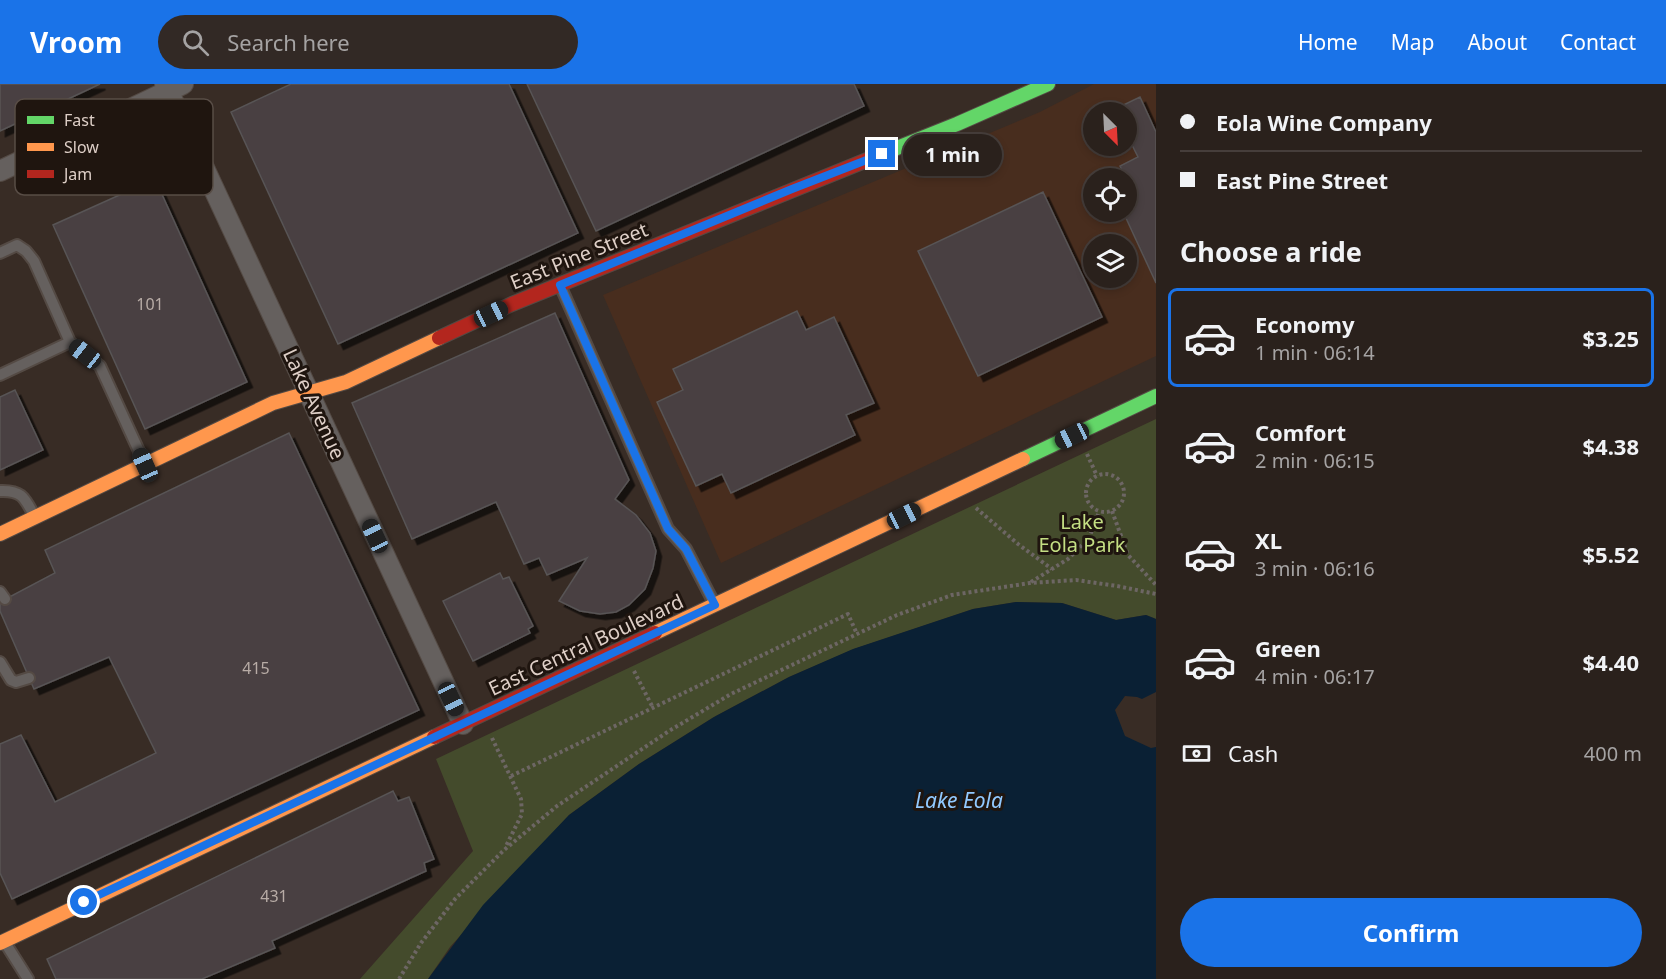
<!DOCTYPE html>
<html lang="en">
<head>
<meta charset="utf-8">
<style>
  body { margin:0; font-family:"Noto Sans",sans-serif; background:#322925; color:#f1f3f6; height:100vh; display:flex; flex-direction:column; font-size:22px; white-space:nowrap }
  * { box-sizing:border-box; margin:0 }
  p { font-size:20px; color:#a5a3a3 }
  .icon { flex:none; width:33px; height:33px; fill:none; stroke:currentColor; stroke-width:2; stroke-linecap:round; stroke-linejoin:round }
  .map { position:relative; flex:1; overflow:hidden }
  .panel { display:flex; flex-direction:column; background:#2a211c; width:510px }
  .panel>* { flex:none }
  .banner { display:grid; align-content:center; height:132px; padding:0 24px; background:#2a211c }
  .needle { width:39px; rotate:156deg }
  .tools { position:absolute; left:1083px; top:18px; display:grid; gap:12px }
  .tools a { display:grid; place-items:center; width:54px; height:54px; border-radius:50%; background:#2a211c; box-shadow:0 3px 9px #0003,0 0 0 2px #463e3b; font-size:30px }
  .end { position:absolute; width:27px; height:27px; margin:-14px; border:8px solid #1a73e8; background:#fff; box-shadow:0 0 0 3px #fff }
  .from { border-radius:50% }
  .bubble { position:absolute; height:42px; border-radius:21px; background:#2a211c; box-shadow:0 3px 9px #0003,0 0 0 2px #463e3b; font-size:20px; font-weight:700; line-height:42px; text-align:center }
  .car { position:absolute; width:18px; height:36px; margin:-18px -9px; border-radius:8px; box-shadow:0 0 4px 2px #0007; background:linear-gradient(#222 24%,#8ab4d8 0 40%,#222 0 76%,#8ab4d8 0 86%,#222 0) }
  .banner b { display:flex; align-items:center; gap:21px; height:57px; font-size:22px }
  .banner b+b { border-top:2px solid #463e3b }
  .banner i { width:15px; height:15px; background:#f1f3f6 }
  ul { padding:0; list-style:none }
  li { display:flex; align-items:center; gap:18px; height:99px; margin:0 12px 9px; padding:0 12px; border:3px solid transparent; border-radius:9px }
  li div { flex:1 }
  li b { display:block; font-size:22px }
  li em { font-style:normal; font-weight:700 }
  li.active { border-color:#1a73e8 }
  li>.icon { width:54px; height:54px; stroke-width:1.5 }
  h2 { padding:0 24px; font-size:27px; line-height:72px }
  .pay { display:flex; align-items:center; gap:15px; height:66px; padding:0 24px; font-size:22px }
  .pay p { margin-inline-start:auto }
  .primary-button { display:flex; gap:12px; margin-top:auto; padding:12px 24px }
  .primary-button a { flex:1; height:69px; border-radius:36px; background:#1a73e8; color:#fff; font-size:24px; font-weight:700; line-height:69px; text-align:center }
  header { display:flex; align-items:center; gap:36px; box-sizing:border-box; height:84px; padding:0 30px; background:#1a73e8; color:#fff }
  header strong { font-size:28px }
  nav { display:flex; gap:33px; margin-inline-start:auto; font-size:21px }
  .search { width:420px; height:54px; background:#322925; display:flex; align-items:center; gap:15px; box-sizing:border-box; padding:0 21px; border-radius:33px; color:#a5a3a3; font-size:22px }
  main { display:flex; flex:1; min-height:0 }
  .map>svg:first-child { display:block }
  .built { fill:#482d1e; fill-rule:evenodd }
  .green { fill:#444b2c }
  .water { fill:#0a2034 }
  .building { fill:#484143; stroke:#585455; stroke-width:1.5; filter:url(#shadow) }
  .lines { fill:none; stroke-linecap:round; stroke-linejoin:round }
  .lane-casing { stroke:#544a44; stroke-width:14 }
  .street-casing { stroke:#544a44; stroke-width:22 }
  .fast-casing { stroke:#544a44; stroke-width:16 }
  .slow-casing { stroke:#544a44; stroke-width:16 }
  .jam-casing { stroke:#544a44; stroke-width:16 }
  .path { stroke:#6d6664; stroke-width:4; stroke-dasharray:3 3; stroke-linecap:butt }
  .lane { stroke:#65605e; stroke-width:10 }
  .street { stroke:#65605e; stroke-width:20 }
  .fast { stroke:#63d668; stroke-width:14 }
  .slow { stroke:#ff974d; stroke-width:14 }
  .jam { stroke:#b3261e; stroke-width:14 }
  .route { stroke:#1a73e8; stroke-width:8 }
  .labels { text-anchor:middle; stroke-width:6; stroke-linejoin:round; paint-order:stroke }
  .number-label { font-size:16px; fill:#b8aca6 }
  .street-label { font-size:20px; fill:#decfc7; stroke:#1f150f }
  .park-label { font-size:20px; fill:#c4de83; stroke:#1f150f }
  .water-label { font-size:21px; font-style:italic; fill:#91c9ff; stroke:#1f150f }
  .key { fill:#1f150f; stroke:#584d46; stroke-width:1.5 }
  .key-label { font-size:16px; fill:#decfc7 }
</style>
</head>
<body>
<header>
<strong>Vroom</strong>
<div class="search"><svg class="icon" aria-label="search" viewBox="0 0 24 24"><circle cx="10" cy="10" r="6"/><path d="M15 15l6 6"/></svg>Search here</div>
<nav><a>Home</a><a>Map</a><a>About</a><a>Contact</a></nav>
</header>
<main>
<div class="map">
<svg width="1156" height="895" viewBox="0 0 1156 895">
  <defs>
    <filter id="shadow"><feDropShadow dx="5.5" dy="5.5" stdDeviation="0" flood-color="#0009"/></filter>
  </defs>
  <rect width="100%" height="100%" fill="#382c25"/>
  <path class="built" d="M1094,0H1156V272L721,479L603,211L1040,28ZM1094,28H1126V62H1094ZM1094,94H1126V128H1094ZM1094,160H1126V194H1094Z"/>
  <path class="green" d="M1156,335V535L1146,531L1116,536L1062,519L1016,518L973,525L854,565L789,593L714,633L639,680L569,731L450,863L428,895H360L473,767L436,675Z"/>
  <path class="water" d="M1016,518L1062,519L1116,536L1146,531L1156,535V608L1142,615L1137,613L1125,612L1115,626L1125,652L1151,664L1156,663V895H428L483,821L569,731L639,680L714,633L789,593L853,565L973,525Z"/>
  <path class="building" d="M0,0H100L0,47Z
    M291,0H509L578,149L338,260L231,28Z
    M527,0H854L864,22L596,147Z
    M1140,13L1156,48V199L1125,132L1130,130L1126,123V94H1116L1124,90L1120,82L1138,73L1126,49V28H1117L1115,25Z
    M155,95L247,298L145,345L53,141Z
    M1043,108L1102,233L978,292L918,167Z
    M797,227L806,246L834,233L874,319L846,331L855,351L731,409L722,390L696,402L657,318L683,306L673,285Z
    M555,229L629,396L615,415L636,431L650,449L656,467L653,484L645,505L629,521L616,528L600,530L580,527L559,517L587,474L547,491L539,474L524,480L496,418L412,455L352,319Z
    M15,306L43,366L0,386V313Z
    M289,349L419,626L12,815L0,789V660L21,651L55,718L156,669L109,573L34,605L0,527V518L55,489L45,466Z
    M500,489L503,495L509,493L533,542L528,545L530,549L473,577L443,517Z
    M393,707L398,717L409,713L434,775L424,779L426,787L272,857L275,864L202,895H56L47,875Z"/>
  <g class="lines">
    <defs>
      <path id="lane" d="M0,169L17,161L26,167L34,177L70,258L100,282L144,378
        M560,201L668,445L686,465L715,521
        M0,291L70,258
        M0,407C23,406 25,415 35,433
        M0,508L5,515
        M0,578L11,596L16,598L29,594
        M4,857L28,895"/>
      <path id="street" d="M165,0L463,640
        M0,87L183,0"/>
      <path id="fast" d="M872,74L957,40L1048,0
        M1023,375L1156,312"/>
      <path id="slow" d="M0,450L273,319L346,298L439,254
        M655,549L1023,375
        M0,859L434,653"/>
      <path id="jam" d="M439,254L512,220L872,74
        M434,653L655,549"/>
    </defs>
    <use href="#lane" class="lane-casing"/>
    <use href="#street" class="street-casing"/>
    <use href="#fast" class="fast-casing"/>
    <use href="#slow" class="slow-casing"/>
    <use href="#jam" class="jam-casing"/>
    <path class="path" d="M1087,370L1097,392
      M1086 409a19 19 0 1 1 38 0a19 19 0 1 1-38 0Z
      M976,424L1018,460L1052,485
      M1112,427L1128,471L1156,501
      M1031,498L1068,475L1089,454L1099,428
      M634,587L653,624
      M492,654L521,715L522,730L506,762
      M511,692L848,530L857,550
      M399,895L421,859L455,815L504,766L557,722L669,647L731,610L897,531L952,511L1030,499L1076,496L1117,502L1156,510"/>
    <use href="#lane" class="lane"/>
    <use href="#street" class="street"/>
    <use href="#fast" class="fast"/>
    <use href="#slow" class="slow"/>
    <use href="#jam" class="jam"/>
  </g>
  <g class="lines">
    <path class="route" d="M84,818L715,521L686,465L668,445L560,201L792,105L882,70"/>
  </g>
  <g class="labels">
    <g class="number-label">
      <text x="150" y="226">101</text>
      <text x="256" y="590">415</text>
      <text x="274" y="818">431</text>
    </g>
    <g class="street-label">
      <text transform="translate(579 172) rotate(-22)" y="7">East Pine Street</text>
      <text transform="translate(314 320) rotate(65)" y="7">Lake Avenue</text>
      <text transform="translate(586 561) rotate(-25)" y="7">East Central Boulevard</text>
    </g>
    <g class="park-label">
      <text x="1082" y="445">Lake<tspan x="1082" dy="23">Eola Park</tspan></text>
    </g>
    <g class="water-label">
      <text x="959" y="724">Lake Eola</text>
    </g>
  </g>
  <rect x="15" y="15" width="198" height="96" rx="9" class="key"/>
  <rect x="27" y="32" width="27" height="8" fill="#63d668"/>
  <rect x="27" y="59" width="27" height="8" fill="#ff974d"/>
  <rect x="27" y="86" width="27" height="8" fill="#b3261e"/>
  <g class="key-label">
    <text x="64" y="42">Fast</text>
    <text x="64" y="69">Slow</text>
    <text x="64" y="96">Jam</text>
  </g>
</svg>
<div class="tools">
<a><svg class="needle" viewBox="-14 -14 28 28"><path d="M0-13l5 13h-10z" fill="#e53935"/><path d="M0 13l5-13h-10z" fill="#a5a3a3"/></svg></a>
<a><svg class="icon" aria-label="locate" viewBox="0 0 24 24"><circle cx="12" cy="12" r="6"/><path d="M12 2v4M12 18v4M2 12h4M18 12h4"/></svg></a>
<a><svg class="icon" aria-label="layers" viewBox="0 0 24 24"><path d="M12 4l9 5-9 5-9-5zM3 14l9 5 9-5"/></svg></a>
</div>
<i class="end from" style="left:84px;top:818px"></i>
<i class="end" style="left:882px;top:70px"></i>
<div class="bubble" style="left:903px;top:50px;width:99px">1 min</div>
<i class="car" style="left:491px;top:230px;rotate:65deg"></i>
<i class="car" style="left:85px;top:270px;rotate:308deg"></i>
<i class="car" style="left:1072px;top:352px;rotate:245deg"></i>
<i class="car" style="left:145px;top:381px;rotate:336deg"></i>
<i class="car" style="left:904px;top:432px;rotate:64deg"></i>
<i class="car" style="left:375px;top:452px;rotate:335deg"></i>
<i class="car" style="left:451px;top:615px;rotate:155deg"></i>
</div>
<section class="panel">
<div class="banner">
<b><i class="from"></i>Eola Wine Company</b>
<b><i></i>East Pine Street</b>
</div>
<h2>Choose a ride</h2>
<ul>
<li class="active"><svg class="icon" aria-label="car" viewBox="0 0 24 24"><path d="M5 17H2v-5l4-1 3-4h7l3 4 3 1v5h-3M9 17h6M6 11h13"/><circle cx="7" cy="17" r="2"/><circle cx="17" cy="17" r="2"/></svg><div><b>Economy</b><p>1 min · 06:14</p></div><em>$3.25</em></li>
<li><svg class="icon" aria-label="car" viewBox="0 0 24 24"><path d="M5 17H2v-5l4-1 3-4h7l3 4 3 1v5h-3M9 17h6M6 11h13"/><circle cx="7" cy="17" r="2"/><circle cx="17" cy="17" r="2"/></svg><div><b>Comfort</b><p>2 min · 06:15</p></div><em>$4.38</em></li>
<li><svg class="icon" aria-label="car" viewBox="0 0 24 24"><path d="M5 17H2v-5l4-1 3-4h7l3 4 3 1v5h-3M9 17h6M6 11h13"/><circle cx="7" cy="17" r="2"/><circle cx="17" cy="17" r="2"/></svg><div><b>XL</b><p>3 min · 06:16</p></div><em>$5.52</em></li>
<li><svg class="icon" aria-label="car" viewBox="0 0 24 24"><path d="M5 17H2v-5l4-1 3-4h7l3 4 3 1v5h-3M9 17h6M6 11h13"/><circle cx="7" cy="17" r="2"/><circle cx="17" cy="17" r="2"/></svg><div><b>Green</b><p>4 min · 06:17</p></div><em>$4.40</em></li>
</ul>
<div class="pay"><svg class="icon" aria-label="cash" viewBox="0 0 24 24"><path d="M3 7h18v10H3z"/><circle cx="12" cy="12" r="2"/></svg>Cash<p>400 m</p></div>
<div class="primary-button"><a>Confirm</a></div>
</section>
</main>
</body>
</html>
